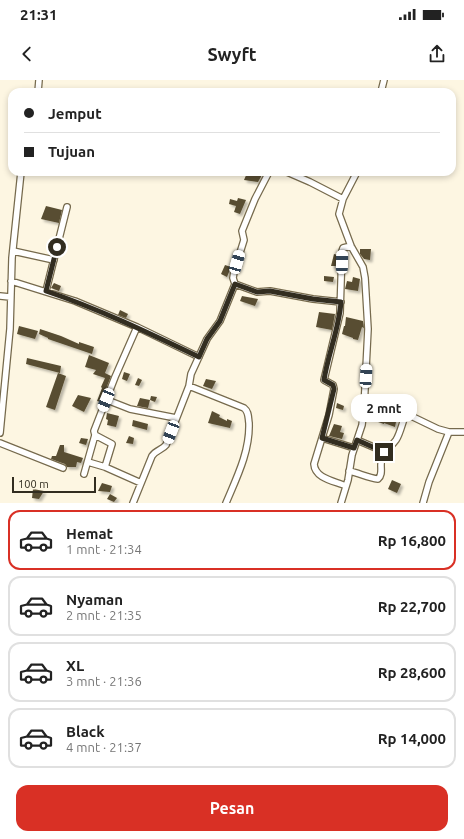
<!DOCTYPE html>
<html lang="id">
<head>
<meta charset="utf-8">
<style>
  body { margin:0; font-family:Ubuntu,sans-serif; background:#f2f2f2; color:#222; height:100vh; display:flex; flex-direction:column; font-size:15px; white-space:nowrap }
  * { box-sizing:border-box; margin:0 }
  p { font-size:13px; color:#767676 }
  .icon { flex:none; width:22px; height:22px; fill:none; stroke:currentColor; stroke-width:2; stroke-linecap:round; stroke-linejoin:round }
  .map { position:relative; height:423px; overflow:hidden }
  .sheet { display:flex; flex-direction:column; background:#fff; flex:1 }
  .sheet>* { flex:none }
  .top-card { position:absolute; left:8px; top:8px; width:448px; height:88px; border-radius:12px; box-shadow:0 2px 6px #0003; display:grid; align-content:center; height:88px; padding:0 16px; background:#fff }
  .scale { position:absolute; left:12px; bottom:10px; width:84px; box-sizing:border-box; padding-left:4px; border:2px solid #322d20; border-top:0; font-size:11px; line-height:14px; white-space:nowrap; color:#322d20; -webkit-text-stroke:3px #fdf6e2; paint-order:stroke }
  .end { position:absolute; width:18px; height:18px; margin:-9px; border:5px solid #322d20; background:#fff; box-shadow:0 0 0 2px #fff }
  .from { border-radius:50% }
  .bubble { position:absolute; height:28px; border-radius:12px; background:#fff; box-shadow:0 2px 6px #0003; font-size:13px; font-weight:600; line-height:28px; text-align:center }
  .car { position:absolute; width:12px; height:24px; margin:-12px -6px; border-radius:5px; box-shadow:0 0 3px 1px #0007; background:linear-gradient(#fff 24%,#345 0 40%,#fff 0 76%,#345 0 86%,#fff 0) }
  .top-card b { display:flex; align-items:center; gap:14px; height:38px; font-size:15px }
  .top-card b+b { border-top:1px solid #e0e0e0 }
  .top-card i { width:10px; height:10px; background:#222 }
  ul { padding:7px 0 0; list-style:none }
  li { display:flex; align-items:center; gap:12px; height:60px; margin:0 8px 6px; padding:0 8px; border:2px solid #e0e0e0; border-radius:12px }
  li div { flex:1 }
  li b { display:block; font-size:15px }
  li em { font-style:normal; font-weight:600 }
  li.active { border-color:#d93025 }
  li>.icon { width:36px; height:36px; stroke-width:1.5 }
  .cta { display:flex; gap:8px; margin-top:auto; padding:8px 16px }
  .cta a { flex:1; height:46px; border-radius:12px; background:#d93025; color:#fff; font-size:16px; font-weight:600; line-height:46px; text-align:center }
  .status { display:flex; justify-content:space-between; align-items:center; height:28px; padding:0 20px; background:#fff; direction:ltr }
  .status svg { height:11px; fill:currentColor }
  header { display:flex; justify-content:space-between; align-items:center; height:52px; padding:0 16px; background:#fff; font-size:18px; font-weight:600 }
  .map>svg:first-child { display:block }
  .building { fill:#594e32; filter:url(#shadow) }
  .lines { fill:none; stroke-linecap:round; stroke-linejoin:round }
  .minor-casing { stroke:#766a4d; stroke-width:8 }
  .minor { stroke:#fff; stroke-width:5.5 }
  .route { stroke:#322d20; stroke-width:5 }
</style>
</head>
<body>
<div class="status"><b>21:31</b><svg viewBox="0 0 49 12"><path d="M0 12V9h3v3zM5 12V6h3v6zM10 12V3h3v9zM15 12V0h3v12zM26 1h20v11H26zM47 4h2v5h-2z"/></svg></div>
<header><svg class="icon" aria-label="back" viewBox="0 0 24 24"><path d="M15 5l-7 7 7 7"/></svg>Swyft<svg class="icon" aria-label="share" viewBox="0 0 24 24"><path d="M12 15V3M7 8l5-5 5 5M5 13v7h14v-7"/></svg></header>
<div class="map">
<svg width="464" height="423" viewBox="0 0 464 423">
  <defs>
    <filter id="shadow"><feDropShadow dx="2.5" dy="2.5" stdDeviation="1" flood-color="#0004"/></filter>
  </defs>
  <rect width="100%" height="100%" fill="#fdf6e2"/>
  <path class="building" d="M252,92L262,95L258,102L244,100L247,93L251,94Z
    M238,118L246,120L240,134L234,132L236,126L229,124L230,119L237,121Z
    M46,126L62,130L59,143L41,139Z
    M360,169H371L370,180L364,179L360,174Z
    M334,174L338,175L337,186H331Z
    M225,185L231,187L227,197L221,194Z
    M324,196L334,197L333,202L324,201Z
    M353,197L360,199L358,211L345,209L347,201L352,202Z
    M54,203L61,206L59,211L51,208Z
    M242,216L258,219L255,226L240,221Z
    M120,230L128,234L126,238L118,235Z
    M319,232L335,234L332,250L316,247Z
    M346,237L363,241L364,248L362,247L358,260L353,259V258L342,254L344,246H345Z
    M19,246L38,251L35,259L17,254Z
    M40,249L61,256L79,264V262L94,267L92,274L48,259V258L39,254Z
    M89,275L109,283L105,293L111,296L101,322L97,321L102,308L101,307L105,298L93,294L96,290L85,287Z
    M27,278L61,286L60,293L26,284Z
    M124,292L130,294L127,301L122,299Z
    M58,293L66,296L55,330L46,327Z
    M138,298L142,300L139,306L135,305Z
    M206,299L216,301L212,309L203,306Z
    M78,315L91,318L84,332L72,326Z
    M151,316L157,317L155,322L150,320Z
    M140,318L150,320L148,328L137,326Z
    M371,318L375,319L374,321L383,324L382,326L398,330L395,341L396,342L395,347L384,343V344L378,342L379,339L370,338L374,325L368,323Z
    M337,323L344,326L343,330L336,328Z
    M212,331L220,335L219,337L227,341V339L232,341L230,348L208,343Z
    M107,333L119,336L116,347L107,345L108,340L106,339Z
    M133,340L148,344L147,350L132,346Z
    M334,344L342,346L340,352L344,353L342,359L329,356Z
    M129,356L134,358L133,364L126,363Z
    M81,358L88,359L86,365L79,363Z
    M60,365H64V372L83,378L81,383L77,382L76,387H67L65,384L51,379L52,376H56Z
    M392,400L401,404L397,413L388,409Z
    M102,403L112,406L110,412L98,411Z
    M33,409L44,411L39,419L32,418Z
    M110,414L117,418L114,422L107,419Z"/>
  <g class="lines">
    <defs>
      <path id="minor" d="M38,12L39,0
        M381,12L384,0
        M287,92L310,102L343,119
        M13,171L54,180
        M11,201L75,221L137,247L199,277
        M235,204L233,198L234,192L244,160L242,151L255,119L269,92
        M46,211L67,127
        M0,216L10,217
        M137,247L115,297L94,351L95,355L112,364L105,387L141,403
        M189,306L244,328C249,332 248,337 249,343C250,371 237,397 226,423
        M107,320L130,329L176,338
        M0,353L10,249L12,178L21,92
        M322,358L354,368
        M357,360L385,372
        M0,363L63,388
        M88,382L105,387
        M349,391C359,393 368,398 378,399C384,394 379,385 382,378C385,370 391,367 396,360C400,354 402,344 405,336L407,335L411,336L438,349L449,352
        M84,394L95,355
        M346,406C335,401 315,399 314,384L329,335L334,309L333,305L324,300L340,233L342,171L343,168L351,166
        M133,423L152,376C156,370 162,370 166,365L189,306L191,294L207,259L220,241L235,204L257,212L270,211L313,219L341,222
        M341,423L348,400L352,375L362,345L364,328L368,249L365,198L363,187L351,166L339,134L343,119L357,92
        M423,423L429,402L449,352H464"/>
    </defs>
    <use href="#minor" class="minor-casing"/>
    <use href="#minor" class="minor"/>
  </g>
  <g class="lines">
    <path class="route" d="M57,167L46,211C99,229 149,253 199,277L207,259L220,241L235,204L257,212L270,211L313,219L341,222C339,249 328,274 324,300L333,305L334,309L322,358L354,368L357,360L384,372"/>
  </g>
</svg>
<div class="scale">100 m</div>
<i class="end from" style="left:57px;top:167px"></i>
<i class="end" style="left:384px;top:372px"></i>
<div class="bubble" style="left:351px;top:314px;width:66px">2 mnt</div>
<i class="car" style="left:237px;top:182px;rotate:16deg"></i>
<i class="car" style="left:342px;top:182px;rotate:1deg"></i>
<i class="car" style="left:366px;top:296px;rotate:3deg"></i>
<i class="car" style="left:106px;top:320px;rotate:202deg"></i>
<i class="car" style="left:171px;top:352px;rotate:201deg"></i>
<div class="top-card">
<b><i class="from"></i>Jemput</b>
<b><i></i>Tujuan</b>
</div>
</div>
<section class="sheet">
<ul>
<li class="active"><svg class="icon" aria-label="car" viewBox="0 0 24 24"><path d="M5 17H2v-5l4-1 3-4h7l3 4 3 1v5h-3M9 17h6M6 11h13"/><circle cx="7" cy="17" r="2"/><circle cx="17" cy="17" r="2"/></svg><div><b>Hemat</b><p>1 mnt · 21:34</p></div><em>Rp 16,800</em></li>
<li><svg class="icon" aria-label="car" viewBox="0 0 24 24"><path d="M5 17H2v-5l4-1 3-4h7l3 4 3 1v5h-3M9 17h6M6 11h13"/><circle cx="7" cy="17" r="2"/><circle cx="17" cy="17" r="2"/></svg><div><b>Nyaman</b><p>2 mnt · 21:35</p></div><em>Rp 22,700</em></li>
<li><svg class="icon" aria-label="car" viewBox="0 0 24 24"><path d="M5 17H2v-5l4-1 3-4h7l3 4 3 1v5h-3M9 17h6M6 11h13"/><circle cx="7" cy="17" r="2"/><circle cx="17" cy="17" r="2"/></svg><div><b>XL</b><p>3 mnt · 21:36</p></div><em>Rp 28,600</em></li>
<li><svg class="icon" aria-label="car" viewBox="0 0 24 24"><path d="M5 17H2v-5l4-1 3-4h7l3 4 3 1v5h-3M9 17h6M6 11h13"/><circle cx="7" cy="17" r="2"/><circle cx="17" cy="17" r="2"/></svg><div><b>Black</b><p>4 mnt · 21:37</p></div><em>Rp 14,000</em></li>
</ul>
<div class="cta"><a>Pesan</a></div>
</section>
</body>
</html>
